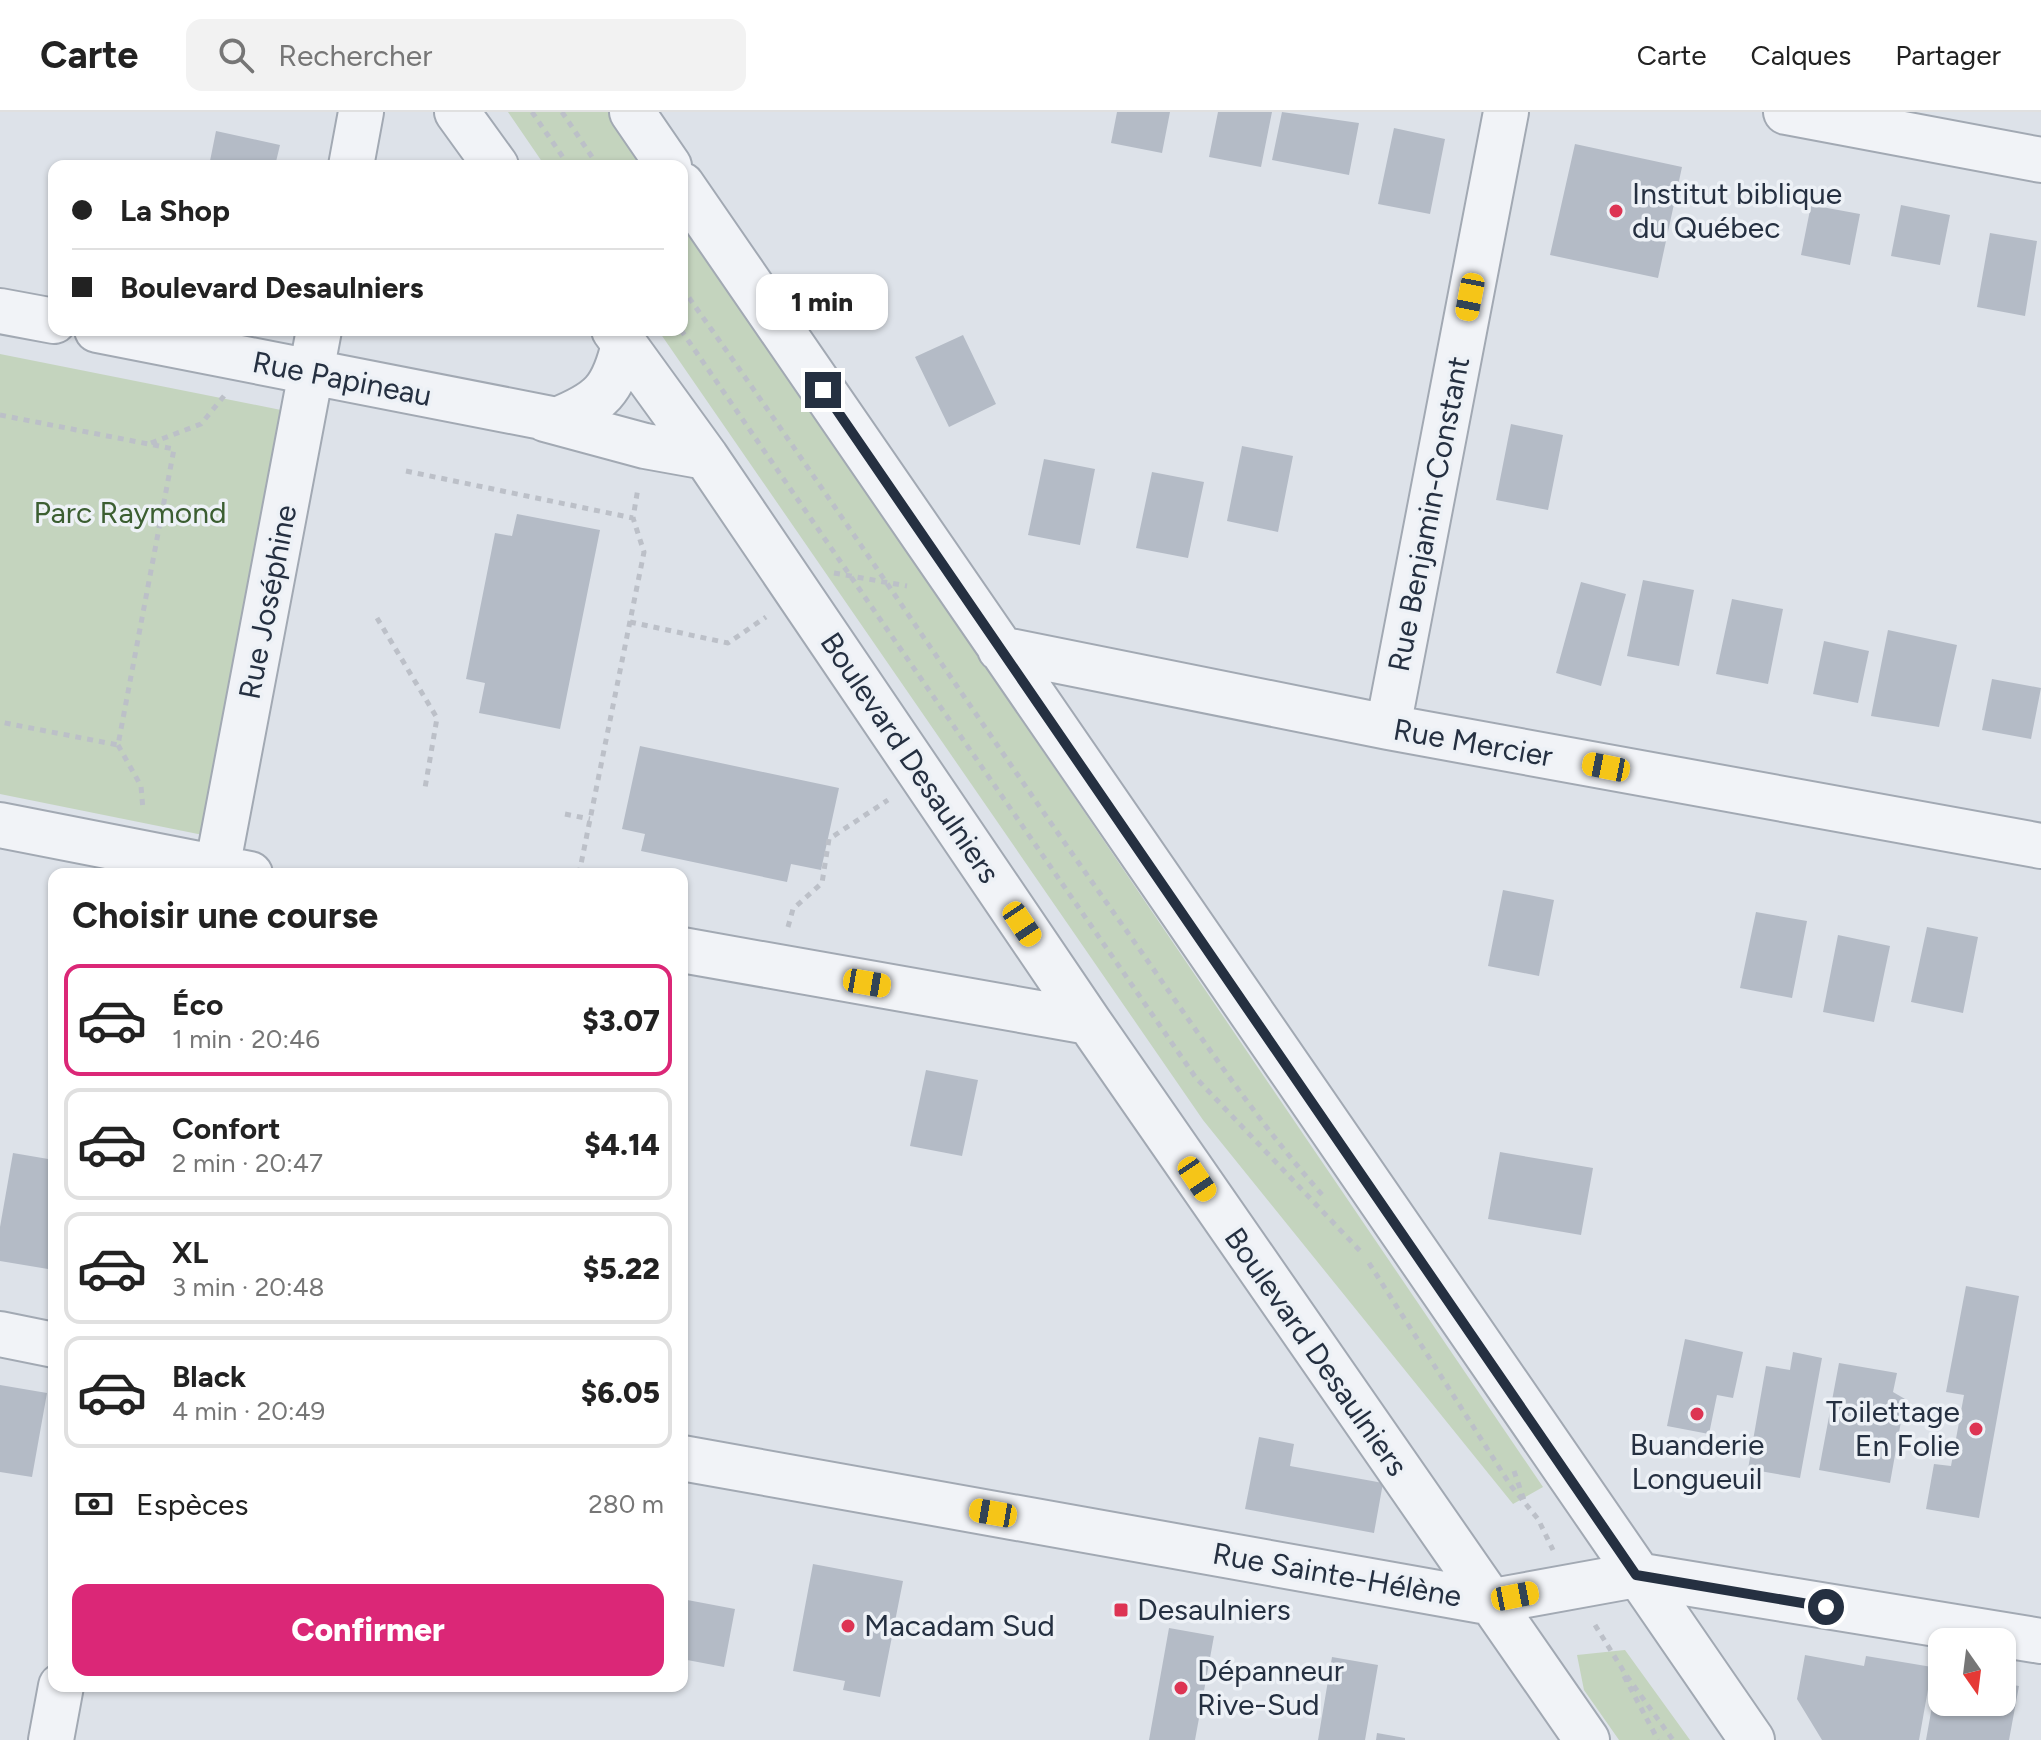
<!DOCTYPE html>
<html lang="fr">
<head>
<meta charset="utf-8">
<style>
  body { margin:0; font-family:Figtree,sans-serif; background:#f2f2f2; color:#222; height:100vh; display:flex; flex-direction:column; font-size:30px; white-space:nowrap }
  * { box-sizing:border-box; margin:0 }
  p { font-size:26px; color:#767676 }
  .icon { flex:none; width:44px; height:44px; fill:none; stroke:currentColor; stroke-width:2; stroke-linecap:round; stroke-linejoin:round }
  .map { position:relative; flex:1; overflow:hidden }
  .details { position:absolute; left:48px; top:756px; width:640px; height:824px; display:flex; flex-direction:column; background:#fff; border-radius:16px; box-shadow:0 2px 6px #0004 }
  .details>* { flex:none }
  .top-card { position:absolute; left:48px; top:48px; width:640px; height:176px; border-radius:16px; box-shadow:0 2px 6px #0004; display:grid; align-content:center; height:176px; padding:0 24px; background:#fff }
  .needle { width:52px; rotate:166deg }
  .buttons { position:absolute; left:1928px; top:1516px; display:grid; gap:16px }
  .buttons a { display:grid; place-items:center; width:88px; height:88px; border-radius:16px; background:#fff; box-shadow:0 2px 6px #0004; font-size:40px }
  .end { position:absolute; width:36px; height:36px; margin:-18px; border:10px solid #253041; background:#fff; box-shadow:0 0 0 4px #fff }
  .from { border-radius:50% }
  .bubble { position:absolute; height:56px; border-radius:16px; background:#fff; box-shadow:0 2px 6px #0004; font-size:26px; font-weight:800; line-height:56px; text-align:center }
  .car { position:absolute; width:24px; height:48px; margin:-24px -12px; border-radius:10px; box-shadow:0 0 6px 2px #0007; background:linear-gradient(#f5c518 24%,#345 0 40%,#f5c518 0 76%,#345 0 86%,#f5c518 0) }
  .top-card b { display:flex; align-items:center; gap:28px; height:76px; font-size:30px }
  .top-card b+b { border-top:2px solid #e0e0e0 }
  .top-card i { width:20px; height:20px; background:#222 }
  ul { padding:0; list-style:none }
  li { display:flex; align-items:center; gap:24px; height:112px; margin:0 16px 12px; padding:0 8px; border:4px solid #e0e0e0; border-radius:16px }
  li div { flex:1 }
  li b { display:block; font-size:30px }
  li em { font-style:normal; font-weight:800 }
  li.current { border-color:#db2777 }
  li>.icon { width:72px; height:72px; stroke-width:1.5 }
  h2 { padding:0 24px; font-size:36px; line-height:96px }
  .pay { display:flex; align-items:center; gap:20px; height:88px; padding:0 24px; font-size:30px }
  .pay p { margin-inline-start:auto }
  .cta { display:flex; gap:16px; margin-top:auto; padding:16px 24px }
  .cta a { flex:1; height:92px; border-radius:16px; background:#db2777; color:#fff; font-size:32px; font-weight:800; line-height:92px; text-align:center }
  header { display:flex; align-items:center; gap:48px; box-sizing:border-box; height:112px; padding:0 40px; background:#fff; border-bottom:2px solid #e0e0e0 }
  header strong { font-size:38px }
  nav { display:flex; gap:44px; margin-inline-start:auto; font-size:28px }
  .search { width:560px; height:72px; background:#f2f2f2; display:flex; align-items:center; gap:20px; box-sizing:border-box; padding:0 28px; border-radius:16px; color:#767676; font-size:30px }
  .map>svg:first-child { display:block }
  .green { fill:#c4d4be }
  .building { fill:#b4bbc6 }
  .lines { fill:none; stroke-linecap:round; stroke-linejoin:round }
  .minor-casing { stroke:#a2a9b3; stroke-width:48 }
  .path { stroke:#bcc0c8; stroke-width:5; stroke-dasharray:6 6; stroke-linecap:butt }
  .minor { stroke:#f1f3f7; stroke-width:44 }
  .route { stroke:#253041; stroke-width:10 }
  .poi-dot { fill:#dd3453; stroke:#edf1f6; stroke-width:3 }
  .labels { text-anchor:middle; stroke-width:7; stroke-linejoin:round; paint-order:stroke }
  .poi-label { font-size:30px; fill:#253041; stroke:#edf1f6; text-anchor:start }
  .street-label { font-size:30px; fill:#253041; stroke:#edf1f6 }
  .park-label { font-size:30px; fill:#3b5e31; stroke:#edf1f6 }
</style>
</head>
<body>
<header>
<strong>Carte</strong>
<div class="search"><svg class="icon" aria-label="search" viewBox="0 0 24 24"><circle cx="10" cy="10" r="6"/><path d="M15 15l6 6"/></svg>Rechercher</div>
<nav><a>Carte</a><a>Calques</a><a>Partager</a></nav>
</header>
<div class="map">
<svg width="2041" height="1628" viewBox="0 0 2041 1628">
  <rect width="100%" height="100%" fill="#dde2e9"/>
  <path class="green" d="M508,0H609L646,54H545Z
    M682,108L1543,1375L1513,1392L1203,1008L658,218H682Z
    M0,242L281,298L203,723L0,682Z
    M1625,1538L1690,1628H1619L1584,1578L1577,1543Z"/>
  <path class="building" d="M1117,0H1170L1162,41L1111,31Z
    M1218,0H1272L1261,55L1209,45Z
    M1282,0L1359,11L1349,63L1272,48Z
    M1394,16L1445,27L1430,102L1378,92Z
    M216,19L280,33L275,54H209Z
    M1575,32L1682,55L1658,166L1550,143Z
    M1811,93L1860,102L1850,153L1801,143Z
    M1901,93L1950,103L1940,153L1891,144Z
    M1990,121L2037,129L2025,204L1977,195Z
    M963,223L996,292L949,315L915,245Z
    M1511,312L1563,323L1548,398L1496,388Z
    M1242,334L1293,344L1278,420L1227,409Z
    M1044,347L1095,357L1080,433L1028,423Z
    M1152,360L1204,370L1188,446L1136,436Z
    M517,402L600,418L560,617L479,601L485,571L466,567L495,421L512,424Z
    M1643,468L1694,478L1679,554L1627,544Z
    M1581,470L1626,482L1601,574L1556,561Z
    M1732,487L1783,497L1768,572L1716,562Z
    M1888,518L1957,533L1939,615L1871,604Z
    M1824,529L1869,539L1858,591L1813,582Z
    M1992,567L2041,576L2031,627L1982,618Z
    M640,634L839,676L821,758L791,752L787,770L641,739L645,722L622,717Z
    M1503,778L1554,788L1539,864L1488,854Z
    M1756,800L1807,809L1792,886L1740,876Z
    M1927,815L1978,825L1963,901L1911,890Z
    M1838,823L1890,834L1874,910L1823,900Z
    M926,958L978,968L962,1044L910,1034Z
    M1500,1040L1593,1056L1581,1123L1488,1107Z
    M13,1041L54,1048V1158L0,1149V1115Z
    M1966,1174L2019,1184L1979,1406L1926,1397L1934,1352L1951,1354L1964,1283L1946,1280Z
    M1685,1227L1743,1240L1733,1286L1717,1283L1709,1322L1667,1314Z
    M1793,1240L1822,1246L1800,1366L1748,1357L1766,1254L1790,1258Z
    M1839,1251L1897,1261L1893,1280L1905,1287L1890,1371L1819,1358Z
    M0,1273L47,1281L32,1365L0,1360Z
    M1259,1325L1294,1332L1290,1354L1383,1371L1374,1421L1245,1397Z
    M813,1452L903,1469L880,1585L843,1578L845,1569L793,1559Z
    M682,1487L735,1497L724,1555L682,1547Z
    M1169,1516L1214,1524L1195,1628H1149Z
    M1805,1543L1864,1554L1866,1544L1932,1555L1919,1628H1822L1797,1587Z
    M1332,1545L1378,1553L1365,1628H1318Z
    M1938,1561H1942V1590H2002V1571L2019,1574L2009,1628H1926Z
    M1377,1621L1405,1626V1628H1376Z"/>
  <g class="lines">
    <defs>
      <path id="minor" d="M457,0L496,54
        M632,0L669,54
        M1786,0L2041,48
        M351,54L361,0
        M682,73L1752,1628
        M0,199L54,209
        M97,218L557,308C601,290 613,279 624,232
        M614,218L706,345L1089,910L1587,1628
        M545,307L645,334L706,345
        M1000,537L1388,615L2041,734
        M1388,615L1506,0
        M0,713L250,762
        M216,762L319,218
        M682,838L1089,910
        M0,1222L54,1233
        M682,1346L1488,1490L1636,1463L2041,1529
        M51,1628L61,1574"/>
    </defs>
    <use href="#minor" class="minor-casing"/>
    <path class="path" d="M532,0L569,54
      M562,0L598,54
      M682,176C830,383 969,596 1116,804C1184,899 1247,998 1325,1086
      M681,218L1196,966L1363,1142
      M0,303L174,337L118,633L0,610
      M151,331L201,312L224,284
      M406,359L633,406
      M834,461L907,474
      M377,506L437,606L425,676
      M630,510L728,531L766,505
      M118,633L141,674L143,698
      M565,702L590,707
      M579,762L644,440L633,406L638,376
      M788,815L793,797L822,771L829,727L888,688
      M1369,1151L1511,1374L1538,1407L1553,1438
      M1514,1359L1524,1388
      M1595,1513L1626,1563L1673,1628
      M1624,1564L1658,1628"/>
    <use href="#minor" class="minor"/>
  </g>
  <g class="lines">
    <path class="route" d="M823,278L1636,1463L1826,1495"/>
  </g>
  <g class="poi-dot">
    <circle cx="1616" cy="99" r="8"/>
    <circle cx="1697" cy="1302" r="8"/>
    <circle cx="1976" cy="1317" r="8"/>
    <rect x="1113" y="1490" width="16" height="16" rx="4"/>
    <circle cx="848" cy="1514" r="8"/>
    <circle cx="1181" cy="1576" r="8"/>
  </g>
  <g class="labels">
    <g class="poi-label">
      <text x="1632" y="92">Institut biblique<tspan x="1632" dy="34">du Québec</tspan></text>
      <text x="1960" y="1310" text-anchor="end">Toilettage<tspan x="1960" dy="34">En Folie</tspan></text>
      <text x="1697" y="1343" text-anchor="middle">Buanderie<tspan x="1697" dy="34">Longueuil</tspan></text>
      <text x="1137" y="1508">Desaulniers</text>
      <text x="864" y="1524">Macadam Sud</text>
      <text x="1197" y="1569">Dépanneur<tspan x="1197" dy="34">Rive-Sud</tspan></text>
    </g>
    <g class="street-label">
      <text transform="translate(342 267) rotate(11)" y="10">Rue Papineau</text>
      <text transform="translate(1429 402) rotate(-79)" y="10">Rue Benjamin-Constant</text>
      <text transform="translate(268 490) rotate(-79)" y="10">Rue Joséphine</text>
      <text transform="translate(1473 631) rotate(10)" y="10">Rue Mercier</text>
      <text transform="translate(910 646) rotate(56)" y="10">Boulevard Desaulniers</text>
      <text transform="translate(1316 1240) rotate(55)" y="10">Boulevard Desaulniers</text>
      <text transform="translate(1337 1463) rotate(10)" y="10">Rue Sainte-Hélène</text>
    </g>
    <g class="park-label">
      <text x="130" y="411">Parc Raymond</text>
    </g>
  </g>
</svg>
<div class="buttons">
<a><svg class="needle" viewBox="-14 -14 28 28"><path d="M0-13l5 13h-10z" fill="#e53935"/><path d="M0 13l5-13h-10z" fill="#767676"/></svg></a>
</div>
<i class="end from" style="left:1826px;top:1495px"></i>
<i class="end" style="left:823px;top:278px"></i>
<div class="bubble" style="left:756px;top:162px;width:132px">1 min</div>
<i class="car" style="left:1470px;top:185px;rotate:191deg"></i>
<i class="car" style="left:1606px;top:655px;rotate:281deg"></i>
<i class="car" style="left:1022px;top:812px;rotate:146deg"></i>
<i class="car" style="left:867px;top:871px;rotate:100deg"></i>
<i class="car" style="left:1197px;top:1067px;rotate:146deg"></i>
<i class="car" style="left:993px;top:1401px;rotate:280deg"></i>
<i class="car" style="left:1515px;top:1484px;rotate:79deg"></i>
<div class="top-card">
<b><i class="from"></i>La Shop</b>
<b><i></i>Boulevard Desaulniers</b>
</div>
<section class="details">
<h2>Choisir une course</h2>
<ul>
<li class="current"><svg class="icon" aria-label="car" viewBox="0 0 24 24"><path d="M5 17H2v-5l4-1 3-4h7l3 4 3 1v5h-3M9 17h6M6 11h13"/><circle cx="7" cy="17" r="2"/><circle cx="17" cy="17" r="2"/></svg><div><b>Éco</b><p>1 min · 20:46</p></div><em>$3.07</em></li>
<li><svg class="icon" aria-label="car" viewBox="0 0 24 24"><path d="M5 17H2v-5l4-1 3-4h7l3 4 3 1v5h-3M9 17h6M6 11h13"/><circle cx="7" cy="17" r="2"/><circle cx="17" cy="17" r="2"/></svg><div><b>Confort</b><p>2 min · 20:47</p></div><em>$4.14</em></li>
<li><svg class="icon" aria-label="car" viewBox="0 0 24 24"><path d="M5 17H2v-5l4-1 3-4h7l3 4 3 1v5h-3M9 17h6M6 11h13"/><circle cx="7" cy="17" r="2"/><circle cx="17" cy="17" r="2"/></svg><div><b>XL</b><p>3 min · 20:48</p></div><em>$5.22</em></li>
<li><svg class="icon" aria-label="car" viewBox="0 0 24 24"><path d="M5 17H2v-5l4-1 3-4h7l3 4 3 1v5h-3M9 17h6M6 11h13"/><circle cx="7" cy="17" r="2"/><circle cx="17" cy="17" r="2"/></svg><div><b>Black</b><p>4 min · 20:49</p></div><em>$6.05</em></li>
</ul>
<div class="pay"><svg class="icon" aria-label="cash" viewBox="0 0 24 24"><path d="M3 7h18v10H3z"/><circle cx="12" cy="12" r="2"/></svg>Espèces<p>280 m</p></div>
<div class="cta"><a>Confirmer</a></div>
</section>
</div>
</body>
</html>
